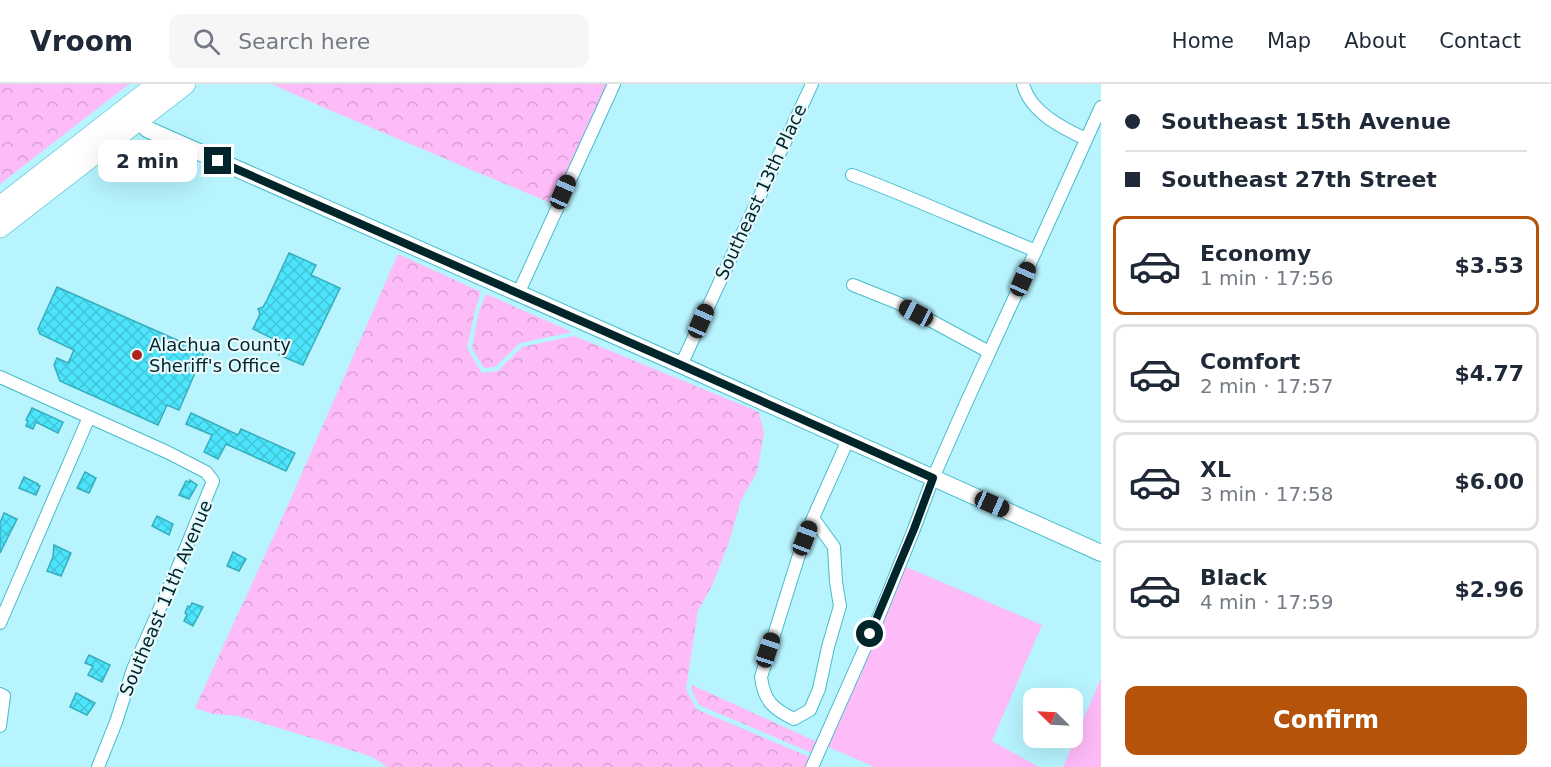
<!DOCTYPE html>
<html lang="en">
<head>
<meta charset="utf-8">
<style>
  body { margin:0; font-family:"DejaVu Sans",sans-serif; background:#f6f6f7; color:#1f2937; height:100vh; display:flex; flex-direction:column; font-size:22px; white-space:nowrap }
  * { box-sizing:border-box; margin:0 }
  p { font-size:20px; color:#747a83 }
  .icon { flex:none; width:33px; height:33px; fill:none; stroke:currentColor; stroke-width:2; stroke-linecap:round; stroke-linejoin:round }
  .map { position:relative; flex:1; overflow:hidden }
  .side { display:flex; flex-direction:column; background:#fff; width:450px }
  .side>* { flex:none }
  .top-card { display:grid; align-content:center; height:132px; padding:0 24px; background:#fff }
  .needle { width:39px; rotate:294deg }
  .buttons { position:absolute; left:1023px; top:604px; display:grid; gap:12px }
  .buttons a { display:grid; place-items:center; width:60px; height:60px; border-radius:12px; background:#fff; box-shadow:0 6px 24px #0002; font-size:30px }
  .end { position:absolute; width:27px; height:27px; margin:-14px; border:8px solid #00252b; background:#fff; box-shadow:0 0 0 3px #fff }
  .from { border-radius:50% }
  .bubble { position:absolute; height:42px; border-radius:12px; background:#fff; box-shadow:0 6px 24px #0002; font-size:20px; font-weight:800; line-height:42px; text-align:center }
  .car { position:absolute; width:18px; height:36px; margin:-18px -9px; border-radius:8px; box-shadow:0 0 4px 2px #0007; background:linear-gradient(#222 24%,#8ab4d8 0 40%,#222 0 76%,#8ab4d8 0 86%,#222 0) }
  .top-card b { display:flex; align-items:center; gap:21px; height:57px; font-size:22px }
  .top-card b+b { border-top:2px solid #e0e1e3 }
  .top-card i { width:15px; height:15px; background:#1f2937 }
  ul { padding:0; list-style:none }
  li { display:flex; align-items:center; gap:18px; height:99px; margin:0 12px 9px; padding:0 12px; border:3px solid #e0e1e3; border-radius:12px }
  li div { flex:1 }
  li b { display:block; font-size:22px }
  li em { font-style:normal; font-weight:800 }
  li.current { border-color:#b45309 }
  li>.icon { width:54px; height:54px; stroke-width:1.5 }
  .primary-button { display:flex; gap:12px; margin-top:auto; padding:12px 24px }
  .primary-button a { flex:1; height:69px; border-radius:12px; background:#b45309; color:#fff; font-size:24px; font-weight:800; line-height:69px; text-align:center }
  header { display:flex; align-items:center; gap:36px; box-sizing:border-box; height:84px; padding:0 30px; background:#fff; border-bottom:2px solid #e0e1e3 }
  header strong { font-size:28px }
  nav { display:flex; gap:33px; margin-inline-start:auto; font-size:21px }
  .search { width:420px; height:54px; background:#f6f6f7; display:flex; align-items:center; gap:15px; box-sizing:border-box; padding:0 21px; border-radius:12px; color:#747a83; font-size:22px }
  main { display:flex; flex:1; min-height:0 }
  .map>svg:first-child { display:block }
  .green { fill:#fdbbf8 }
  .forest { fill:url(#forest-crowns) }
  .building { fill:url(#building-cross-hatch); stroke:#36adbe; stroke-width:1.5 }
  .lines { fill:none; stroke-linecap:round; stroke-linejoin:round }
  .street-casing { stroke:#47bbcc; stroke-width:14 }
  .secondary-casing { stroke:#47bbcc; stroke-width:18 }
  .highway-casing { stroke:#47bbcc; stroke-width:22 }
  .street { stroke:#fff; stroke-width:12 }
  .secondary { stroke:#fff; stroke-width:16 }
  .highway { stroke:#fff; stroke-width:21 }
  .route { stroke:#00252b; stroke-width:8 }
  .poi-dot { fill:#b12119; stroke:#e6f9fd; stroke-width:2 }
  .labels { text-anchor:middle; stroke-width:4.5; stroke-linejoin:round; paint-order:stroke }
  .street-label { font-size:18px; fill:#00252b; stroke:#e6f9fd }
  .poi-label { font-size:18px; fill:#00252b; stroke:#e6f9fd; text-anchor:start }
</style>
</head>
<body>
<header>
<strong>Vroom</strong>
<div class="search"><svg class="icon" aria-label="search" viewBox="0 0 24 24"><circle cx="10" cy="10" r="6"/><path d="M15 15l6 6"/></svg>Search here</div>
<nav><a>Home</a><a>Map</a><a>About</a><a>Contact</a></nav>
</header>
<main>
<div class="map">
<svg width="1101" height="683" viewBox="0 0 1101 683">
  <defs>
    <pattern id="forest-crowns" width="20" height="18" patternUnits="userSpaceOnUse" patternTransform="scale(1.5)"><rect width="20" height="18" fill="#fdbbf8"/><path d="M2 6a3 3 0 1 1 6 0M12 15a3 3 0 1 1 6 0" fill="none" stroke="#d7a1d5"/></pattern>
    <pattern id="building-cross-hatch" width="8" height="8" patternUnits="userSpaceOnUse" patternTransform="scale(1.5)"><rect width="8" height="8" fill="#4de5fb"/><path d="M0 0l8 8M0 8l8-8" fill="none" stroke="#41c4d7"/></pattern>
  </defs>
  <rect width="100%" height="100%" fill="#b7f4fe"/>
  <path class="green" d="M904,482L1042,541L992,657L1039,683H875L826,662Z
    M1101,594V683H1063Z"/>
  <path class="forest" d="M0,0H129L0,100Z
    M272,0H608L553,120L327,25Z
    M398,170L481,208L475,226L467,264L482,289L498,287L522,263L574,252L759,328L764,349L757,388L741,416L729,458L712,502L698,526L686,605L696,625L812,674L807,683H387L373,673L335,661L239,632L213,630L195,624L288,421Z
    M486,210L572,248L520,259L495,283L484,284L472,264L479,227Z
    M692,601L817,658L812,669L699,621L691,605Z"/>
  <path class="building" d="M289,169L316,181L311,191L340,204L303,281L279,271L284,260L253,245L260,230L258,225L263,223L267,216Z
    M57,203L204,268L179,326L167,321L158,341L60,297L54,281L57,274L68,279L74,266L40,250L38,245Z
    M32,324L63,338L58,349L36,338L33,345L26,342L28,337L26,336Z
    M191,329L238,351L241,345L295,369L286,387L226,360L218,375L204,368L212,351L186,340Z
    M85,388L96,394L89,409L77,404Z
    M24,393L38,400L37,401L40,402L36,411L19,404Z
    M190,396L197,401L189,415L179,411L186,397L190,398Z
    M4,429L17,435L0,469V439Z
    M157,432L173,440L169,451L152,442Z
    M54,461L71,469L61,492L47,487L53,473Z
    M233,468L246,475L239,487L227,482Z
    M192,519L203,523L193,542L184,537L187,530L185,529L188,522L190,523Z
    M89,571L110,581L102,598L88,591L93,582L85,579Z
    M76,609L95,619L87,631L70,623Z"/>
  <g class="lines">
    <defs>
      <path id="street" d="M1023,0C1030,28 1062,44 1086,55
        M852,91C914,114 974,142 1036,167
        M853,201L898,219L989,268
        M518,210L614,0
        M681,281L812,0
        M0,293L167,368L206,388L213,397L179,481L133,585L116,638L98,683
        M813,434L834,463L836,498L840,522L828,563L819,605L810,626L794,635C773,625 764,617 761,593L798,474Z
        M813,434L848,356
        M0,539L89,333
        M0,610L4,612L0,642
        M812,683L879,532L914,445L933,394L967,317L1023,195L1101,23"/>
      <path id="secondary" d="M132,27L147,45L681,281L1101,469"/>
      <path id="highway" d="M0,123L158,0
        M0,143L185,0"/>
    </defs>
    <use href="#street" class="street-casing"/>
    <use href="#secondary" class="secondary-casing"/>
    <use href="#highway" class="highway-casing"/>
    <use href="#street" class="street"/>
    <use href="#secondary" class="secondary"/>
    <use href="#highway" class="highway"/>
  </g>
  <g class="lines">
    <path class="route" d="M218,77L681,281L933,394L914,445L870,550"/>
  </g>
  <circle class="poi-dot" cx="137" cy="271" r="6"/>
  <g class="labels">
    <g class="street-label">
      <text transform="translate(761 108) rotate(-65)" y="6">Southeast 13th Place</text>
      <text transform="translate(166 514) rotate(-67)" y="6">Southeast 11th Avenue</text>
    </g>
    <g class="poi-label">
      <text x="149" y="267">Alachua County<tspan x="149" dy="21">Sheriff's Office</tspan></text>
    </g>
  </g>
</svg>
<div class="buttons">
<a><svg class="needle" viewBox="-14 -14 28 28"><path d="M0-13l5 13h-10z" fill="#e53935"/><path d="M0 13l5-13h-10z" fill="#747a83"/></svg></a>
</div>
<i class="end from" style="left:870px;top:550px"></i>
<i class="end" style="left:218px;top:77px"></i>
<div class="bubble" style="left:98px;top:56px;width:99px">2 min</div>
<i class="car" style="left:563px;top:108px;rotate:24deg"></i>
<i class="car" style="left:1023px;top:195px;rotate:24deg"></i>
<i class="car" style="left:916px;top:229px;rotate:298deg"></i>
<i class="car" style="left:701px;top:237px;rotate:24deg"></i>
<i class="car" style="left:992px;top:420px;rotate:114deg"></i>
<i class="car" style="left:805px;top:454px;rotate:21deg"></i>
<i class="car" style="left:768px;top:566px;rotate:18deg"></i>
</div>
<section class="side">
<div class="top-card">
<b><i class="from"></i>Southeast 15th Avenue</b>
<b><i></i>Southeast 27th Street</b>
</div>
<ul>
<li class="current"><svg class="icon" aria-label="car" viewBox="0 0 24 24"><path d="M5 17H2v-5l4-1 3-4h7l3 4 3 1v5h-3M9 17h6M6 11h13"/><circle cx="7" cy="17" r="2"/><circle cx="17" cy="17" r="2"/></svg><div><b>Economy</b><p>1 min · 17:56</p></div><em>$3.53</em></li>
<li><svg class="icon" aria-label="car" viewBox="0 0 24 24"><path d="M5 17H2v-5l4-1 3-4h7l3 4 3 1v5h-3M9 17h6M6 11h13"/><circle cx="7" cy="17" r="2"/><circle cx="17" cy="17" r="2"/></svg><div><b>Comfort</b><p>2 min · 17:57</p></div><em>$4.77</em></li>
<li><svg class="icon" aria-label="car" viewBox="0 0 24 24"><path d="M5 17H2v-5l4-1 3-4h7l3 4 3 1v5h-3M9 17h6M6 11h13"/><circle cx="7" cy="17" r="2"/><circle cx="17" cy="17" r="2"/></svg><div><b>XL</b><p>3 min · 17:58</p></div><em>$6.00</em></li>
<li><svg class="icon" aria-label="car" viewBox="0 0 24 24"><path d="M5 17H2v-5l4-1 3-4h7l3 4 3 1v5h-3M9 17h6M6 11h13"/><circle cx="7" cy="17" r="2"/><circle cx="17" cy="17" r="2"/></svg><div><b>Black</b><p>4 min · 17:59</p></div><em>$2.96</em></li>
</ul>
<div class="primary-button"><a>Confirm</a></div>
</section>
</main>
</body>
</html>
